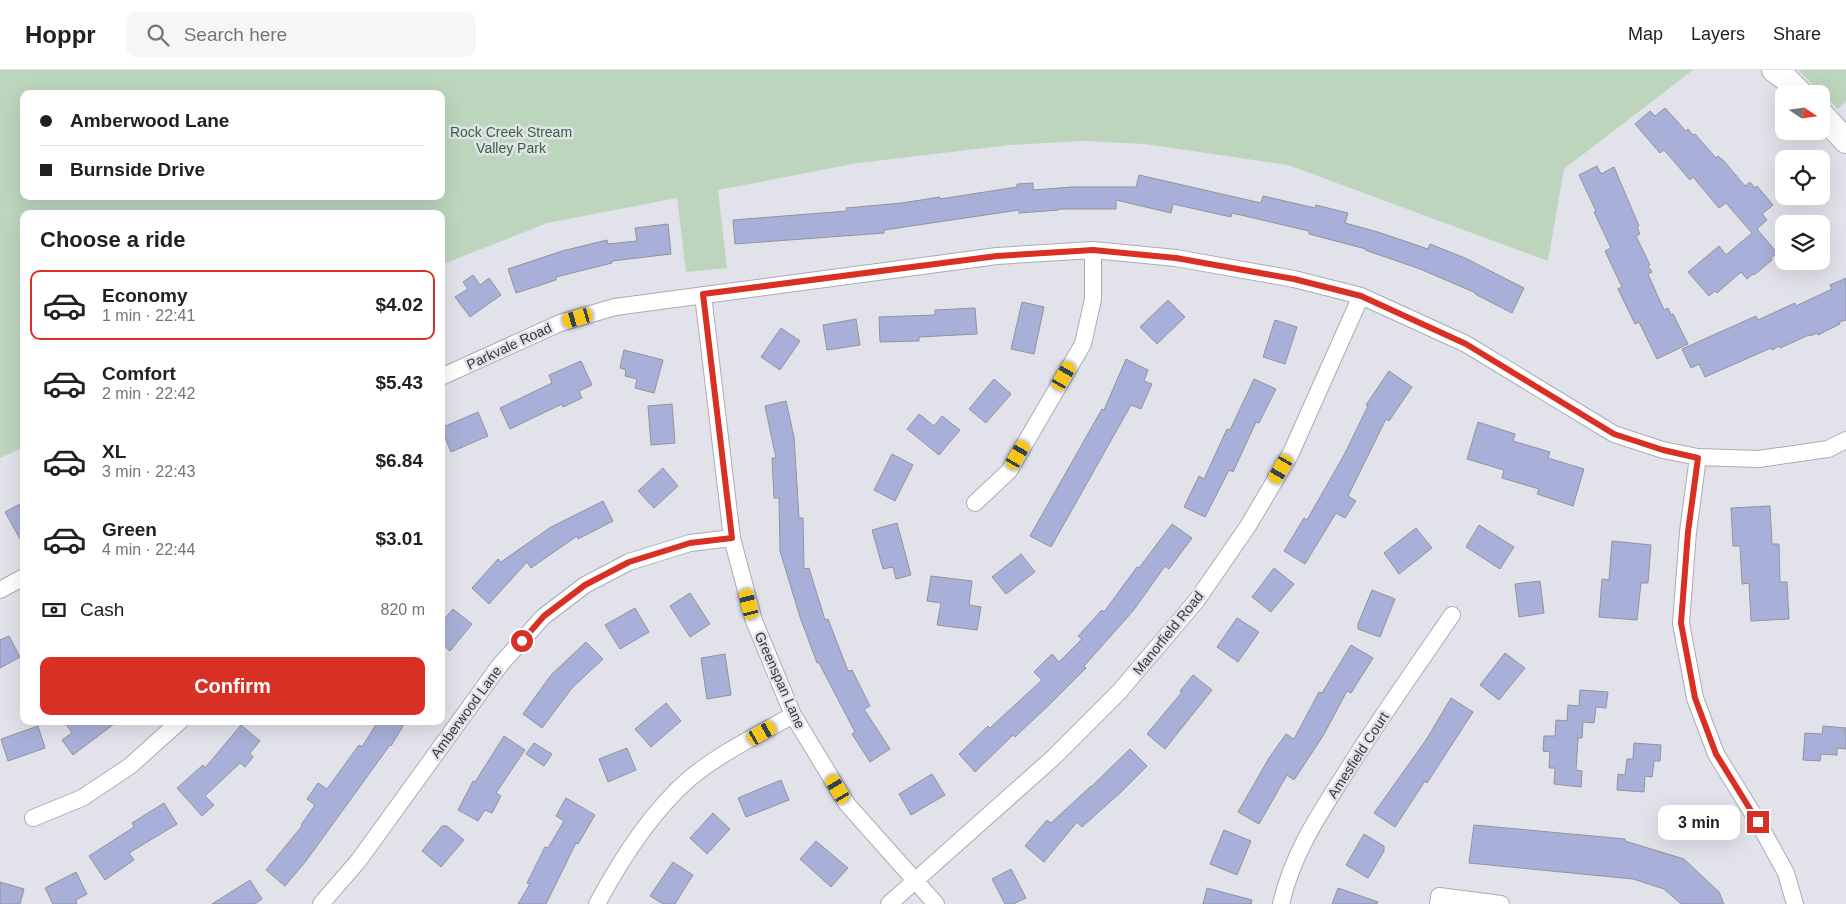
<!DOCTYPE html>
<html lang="en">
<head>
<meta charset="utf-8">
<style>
  body { margin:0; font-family:Arial,sans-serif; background:#f6f6f6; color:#202124; height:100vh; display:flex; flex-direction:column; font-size:19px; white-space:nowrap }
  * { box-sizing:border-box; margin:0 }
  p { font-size:16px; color:#757577 }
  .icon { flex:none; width:28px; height:28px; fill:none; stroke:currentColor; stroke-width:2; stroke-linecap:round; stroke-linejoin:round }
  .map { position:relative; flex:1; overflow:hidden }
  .details { position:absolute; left:20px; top:140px; width:425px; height:515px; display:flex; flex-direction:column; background:#fff; border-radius:10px; box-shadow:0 5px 20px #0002 }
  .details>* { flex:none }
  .hud { position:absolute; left:20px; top:20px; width:425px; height:110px; border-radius:10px; box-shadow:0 5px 20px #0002; display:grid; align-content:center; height:110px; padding:0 20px; background:#fff }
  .needle { width:32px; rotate:103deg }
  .controls { position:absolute; left:1775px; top:15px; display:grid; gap:10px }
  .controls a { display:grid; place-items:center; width:55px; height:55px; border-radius:10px; background:#fff; box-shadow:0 5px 20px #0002; font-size:25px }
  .end { position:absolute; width:22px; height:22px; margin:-11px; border:6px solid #d93025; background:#fff; box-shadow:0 0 0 2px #fff }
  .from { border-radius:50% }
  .bubble { position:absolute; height:35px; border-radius:10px; background:#fff; box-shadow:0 5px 20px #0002; font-size:16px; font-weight:700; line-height:35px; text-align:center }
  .car { position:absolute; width:15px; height:30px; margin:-15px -8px; border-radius:6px; box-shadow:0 0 4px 1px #0007; background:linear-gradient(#f5c518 24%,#345 0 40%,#f5c518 0 76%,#345 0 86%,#f5c518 0) }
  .hud b { display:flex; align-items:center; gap:18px; height:48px; font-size:19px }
  .hud b+b { border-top:1px solid #e0e0e0 }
  .hud i { width:12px; height:12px; background:#202124 }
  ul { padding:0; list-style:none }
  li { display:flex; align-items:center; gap:15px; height:70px; margin:0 10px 8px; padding:0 10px; border:2px solid transparent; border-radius:10px }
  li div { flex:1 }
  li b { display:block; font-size:19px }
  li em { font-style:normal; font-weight:700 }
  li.on { border-color:#d93025 }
  li>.icon { width:45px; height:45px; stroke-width:1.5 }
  h2 { padding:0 20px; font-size:22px; line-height:60px }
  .pay { display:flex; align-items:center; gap:12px; height:55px; padding:0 20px; font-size:19px }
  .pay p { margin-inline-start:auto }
  .cta { display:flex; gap:10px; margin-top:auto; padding:10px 20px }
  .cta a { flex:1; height:58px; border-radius:10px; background:#d93025; color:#fff; font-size:20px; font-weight:700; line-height:58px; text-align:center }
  header { display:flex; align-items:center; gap:30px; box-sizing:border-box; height:70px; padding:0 25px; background:#fff; border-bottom:1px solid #e0e0e0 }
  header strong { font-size:24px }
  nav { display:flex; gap:28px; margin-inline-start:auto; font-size:18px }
  .search { width:350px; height:45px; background:#f6f6f6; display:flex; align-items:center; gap:12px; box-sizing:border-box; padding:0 18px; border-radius:10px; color:#757577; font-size:19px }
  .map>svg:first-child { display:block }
  .green { fill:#bdd5bd; fill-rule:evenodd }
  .building { fill:#a8b0d9; stroke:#92939a }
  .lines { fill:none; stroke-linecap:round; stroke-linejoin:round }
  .street-casing { stroke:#abacb3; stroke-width:18 }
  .secondary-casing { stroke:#abacb3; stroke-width:26 }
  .street { stroke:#fff; stroke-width:16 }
  .secondary { stroke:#fff; stroke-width:24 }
  .route { stroke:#d93025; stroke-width:6 }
  .labels { text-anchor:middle; stroke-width:5; stroke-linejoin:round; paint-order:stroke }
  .park-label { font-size:14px; fill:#356536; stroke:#e2e3ea }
  .street-label { font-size:14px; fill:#363639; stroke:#e2e3ea }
</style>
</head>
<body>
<header>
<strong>Hoppr</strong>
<div class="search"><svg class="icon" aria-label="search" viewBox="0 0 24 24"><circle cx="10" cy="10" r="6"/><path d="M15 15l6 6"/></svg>Search here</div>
<nav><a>Map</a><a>Layers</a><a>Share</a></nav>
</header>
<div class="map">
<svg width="1846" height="834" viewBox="0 0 1846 834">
  <rect width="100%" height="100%" fill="#e2e3ea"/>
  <path class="green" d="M0,0H1693L1564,99L1548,191L1288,95L1145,74L1083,71L1010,75L858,93L718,120L727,198L686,202L677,128L547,153L441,195V144H24V377L0,388ZM24,24H441V126H24Z
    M1798,0H1846V31L1838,39Z"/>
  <path class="building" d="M1665,38L1686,61L1688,59L1693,65L1695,64L1716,88L1718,86L1724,91L1745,116L1750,112L1755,118L1757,116L1773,135L1762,144L1767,150L1757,159L1777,183L1771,188L1772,190L1754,205L1753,204L1747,209L1741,202L1717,223L1715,221L1709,226L1688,202L1719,176L1726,185L1752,163L1726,133L1719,138L1693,107L1690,110L1664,80L1660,83L1635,54L1650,41L1655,46Z
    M1597,96L1601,104L1614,97L1639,156L1637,157L1640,164L1636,166L1650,195L1648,196L1652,202L1648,204L1664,240L1668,238L1671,245L1673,244L1688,274L1657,289L1639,252L1635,254L1618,219L1622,217L1605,181L1611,178L1594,142L1596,141L1579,105Z
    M1139,105L1261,133L1263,126L1315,138L1316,135L1348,143L1345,153L1378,162L1428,179L1430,174L1465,188L1524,218L1512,243L1475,224L1476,223L1420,199L1365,180L1366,179L1309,164V161L1232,143L1231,147L1173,134L1171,143L1116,130V139H1059V140L1019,143V140L884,160V163L735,174L733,150L847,141L846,138L902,133L940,127V129L1017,117V114L1033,113V120L1072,117H1136Z
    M668,154L671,184L612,191V193L556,207V210L516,223L508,199L562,181L607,170L608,174L637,171L635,158Z
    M473,205L480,215L489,208L501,225L470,247L455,227L468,219L463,212Z
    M1846,208V250L1839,252L1840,254L1818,265L1817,263L1810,266L1809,265L1780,278L1779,276L1772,280L1771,278L1705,307L1699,294L1691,298L1682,279L1756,246L1758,250L1795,233L1796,236L1832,219L1830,215Z
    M1168,230L1185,247L1157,274L1140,257Z
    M1022,232L1044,237L1034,284L1011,279Z
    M975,238L977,264L919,267V271L880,272L879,247L935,245V240Z
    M856,249L860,275L827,280L823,255Z
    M1275,250L1297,257L1285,294L1263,287Z
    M781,258L800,271L780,300L761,287Z
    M624,280L663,290L654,323L635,318L637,309L625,306L626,300L620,298Z
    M1126,289L1148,300L1144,311L1152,314L1141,339L1131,335L1051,477L1030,466L1102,339L1104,340Z
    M581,291L592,315L579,321L582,328L563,337L562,334L510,359L500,338L552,313L549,305Z
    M1389,301L1412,317L1389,351L1386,349L1348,426L1356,431L1345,448L1336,443L1305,494L1284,481L1304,448L1307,450L1344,385L1368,336L1366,335Z
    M994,309L1011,324L986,353L969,339Z
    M1254,309L1276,319L1259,353L1256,352L1233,402L1229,400L1205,447L1184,437L1199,406L1204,409L1227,359L1230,360Z
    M786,331L794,367L799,448H803L804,499L809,498L825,550L828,549L848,601L852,600L870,636L864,639L890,679L870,692L852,664L855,662L819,593H817L800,547L780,481L779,428H774L772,388H776L765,336Z
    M672,334L675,373L651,375L648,336Z
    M478,342L488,366L451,382L441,358Z
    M919,344L934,356L942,346L960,360L939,385L907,359Z
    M1478,352L1515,364L1513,371L1550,382L1548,388L1584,399L1573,436L1537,424L1539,419L1502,408L1504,400L1467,389Z
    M892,384L913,395L895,431L874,420Z
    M663,398L678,416L654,438L638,421Z
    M603,431L613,451L578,469L577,466L531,498L527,492L489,534L472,518L498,489L501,492L551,457Z
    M24,432V476L5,442Z
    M1770,436L1772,474H1779L1780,512H1787L1789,549L1751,551L1749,513L1742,514L1740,476H1733L1731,438Z
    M897,453L911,505L896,509L893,497L883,499L872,460Z
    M1172,454L1192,468L1169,499L1165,496L1133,541L1084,596L1086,598L1050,634L1015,667L1013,665L975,702L959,684L988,656L990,658L1042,610L1034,602L1052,584L1059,592L1082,569L1078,566L1102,540L1104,542L1137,497L1139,498Z
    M1479,455L1514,477L1500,499L1466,477Z
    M1416,458L1432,478L1399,504L1384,483Z
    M1612,471L1651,475L1648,513H1641L1637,550L1599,547L1602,509L1609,510Z
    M1021,484L1035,502L1006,524L992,507Z
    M1274,498L1294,514L1271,542L1252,527Z
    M931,506L972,511L969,535L981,537L977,560L937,555L941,533L927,531Z
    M1540,511L1544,543L1519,547L1515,514Z
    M1372,520L1395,529L1380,567L1358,559V554Z
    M690,523L710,554L690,567L670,536Z
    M635,538L649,562L620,579L605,555Z
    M453,539L472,554L450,581L441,573V553Z
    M1237,548L1259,562L1238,592L1217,577Z
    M9,566L20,587L0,598V570Z
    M586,572L603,589L572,618L542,658L523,644L551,605Z
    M1351,575L1373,588L1351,623L1347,621L1323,666L1294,710L1287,705L1259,754L1238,742L1269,688L1286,664L1294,669L1319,622L1322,623Z
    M1505,583L1525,598L1499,630L1480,615Z
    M725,584L731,625L707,629L701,588Z
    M1193,605L1212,620L1165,679L1147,664L1182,622L1180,621Z
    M1580,620L1608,622L1606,638L1596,637L1594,653L1583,652L1582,668H1578L1576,700L1582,701L1581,717L1554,714L1555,698H1549L1550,682L1543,681L1544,666H1555L1556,650L1567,651L1568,635L1579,636Z
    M1451,628L1473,642L1427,713L1425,711L1395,757L1374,743L1426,670Z
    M666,633L681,651L651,677L635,659Z
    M64,651H118L73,685L62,670L72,663Z
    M378,651H406L391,676L390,675L306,791L285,816L266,800L302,756L301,755L315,735L307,729L318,713L327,719L359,675L362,677Z
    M241,655L260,671L250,683L253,687L245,697L240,693L205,726L214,735L202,746L177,718L203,695L205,698Z
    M38,656L45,678L8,691L1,669Z
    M1823,656L1846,658V679L1837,678V685L1821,684L1820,691L1803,690L1805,663L1822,664Z
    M504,666L525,680L496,723L501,726L492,743L485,740L478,751L458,740L473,711L475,712Z
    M534,673L552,684L544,696L526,684Z
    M1634,673L1661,675L1660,691H1654L1652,707L1645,706L1644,722L1617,720L1618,704L1625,705L1627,689H1633Z
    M627,678L636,700L608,712L599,689Z
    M1130,679L1147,696L1121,722L1082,757L1077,752L1044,792L1025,776L1047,750L1051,753L1091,716V717Z
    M932,704L945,725L911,745L899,724Z
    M781,710L789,730L746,747L738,728Z
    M566,728L595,745L578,774L576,773L546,834H518L530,814L527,813L545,777L548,778L564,751L556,746Z
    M164,733L177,754L129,783L134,790L105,810L89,786L134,757L132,753Z
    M713,743L730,759L707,784L690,768Z
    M1474,755L1625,769V771L1684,789L1719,822L1724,834H1681L1664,819L1633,809L1469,793Z
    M442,756H447L464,770L441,797L422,781Z
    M1224,760L1251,771L1237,805L1210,794Z
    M1364,764L1384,776V781L1368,808L1346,795Z
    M816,771L848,798L831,817L800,789Z
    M673,792L693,805L675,834H663L650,826Z
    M1011,799L1026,828L1013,834H1005L992,809Z
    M76,802L87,824L76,830L77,834H53L45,818Z
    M250,810L262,829L255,834H212Z
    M0,812L24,819L20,834H0Z
    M1207,818L1252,830L1251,834H1203Z
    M1338,818L1378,832L1377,834H1332Z"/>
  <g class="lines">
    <defs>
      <path id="street" d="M703,225L732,468L754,551L793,645L847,734L936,834
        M441,307L560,253L615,237L997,186L1093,180L1176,188L1294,209L1361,226L1466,274L1614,364L1663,380L1698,387L1759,389L1828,379L1846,370
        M1698,387L1688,462L1681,553L1695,628L1716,684L1758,752L1786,803L1795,834
        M975,433L1009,401L1083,274L1093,229V180
        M0,520L24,507
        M33,748L82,728L130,696L180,651
        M321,834L359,790L500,595L543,547L585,515L629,492L690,473L732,468
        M597,834C621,789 650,743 689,709C720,683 758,665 793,645
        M889,834L1054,687L1119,622L1197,530L1248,456L1290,385L1361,226
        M1281,834C1293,782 1320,743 1348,699C1381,647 1417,596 1452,545
        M1438,834L1439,826L1501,834"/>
      <path id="secondary" d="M1774,0L1785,8L1801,24
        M1821,44L1846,71"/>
    </defs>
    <use href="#street" class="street-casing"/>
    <use href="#secondary" class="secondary-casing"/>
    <use href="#street" class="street"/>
    <use href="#secondary" class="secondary"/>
  </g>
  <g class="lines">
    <path class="route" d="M522,571L544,546L585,515L629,492L690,473L732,468L703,224L997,186L1093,180L1176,188L1294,209L1361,226L1466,274L1614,364L1663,380L1698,388L1688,462L1681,553L1695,628L1716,684L1758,752"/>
  </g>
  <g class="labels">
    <g class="park-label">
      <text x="511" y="67">Rock Creek Stream<tspan x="511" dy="16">Valley Park</tspan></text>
    </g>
    <g class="street-label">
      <text transform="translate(509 276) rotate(-25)" y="5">Parkvale Road</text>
      <text transform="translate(1168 563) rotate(-51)" y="5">Manorfield Road</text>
      <text transform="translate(780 610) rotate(66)" y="5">Greenspan Lane</text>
      <text transform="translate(466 642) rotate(-54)" y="5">Amberwood Lane</text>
      <text transform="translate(1358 685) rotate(-57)" y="5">Amesfield Court</text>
    </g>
  </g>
</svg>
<div class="controls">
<a><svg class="needle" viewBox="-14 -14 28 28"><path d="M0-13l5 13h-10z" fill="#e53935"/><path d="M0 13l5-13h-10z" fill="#757577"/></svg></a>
<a><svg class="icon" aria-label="locate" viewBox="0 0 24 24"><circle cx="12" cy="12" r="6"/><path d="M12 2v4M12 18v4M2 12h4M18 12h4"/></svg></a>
<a><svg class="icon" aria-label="layers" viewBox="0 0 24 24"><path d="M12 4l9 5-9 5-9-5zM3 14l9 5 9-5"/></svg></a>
</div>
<i class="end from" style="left:522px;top:571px"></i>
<i class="end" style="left:1758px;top:752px"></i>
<div class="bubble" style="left:1658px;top:735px;width:82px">3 min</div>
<i class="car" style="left:578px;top:248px;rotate:254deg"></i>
<i class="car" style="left:1064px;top:306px;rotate:30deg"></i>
<i class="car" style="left:1018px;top:385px;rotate:30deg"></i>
<i class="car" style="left:1281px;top:399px;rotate:210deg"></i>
<i class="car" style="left:749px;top:534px;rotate:346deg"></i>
<i class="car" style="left:762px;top:663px;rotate:60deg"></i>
<i class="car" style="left:838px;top:719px;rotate:329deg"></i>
<div class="hud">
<b><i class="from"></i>Amberwood Lane</b>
<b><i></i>Burnside Drive</b>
</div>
<section class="details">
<h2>Choose a ride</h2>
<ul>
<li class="on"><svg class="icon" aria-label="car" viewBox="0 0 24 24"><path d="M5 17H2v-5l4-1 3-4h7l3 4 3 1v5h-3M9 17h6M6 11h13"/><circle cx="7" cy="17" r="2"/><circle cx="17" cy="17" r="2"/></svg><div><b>Economy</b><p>1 min · 22:41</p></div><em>$4.02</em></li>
<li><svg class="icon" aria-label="car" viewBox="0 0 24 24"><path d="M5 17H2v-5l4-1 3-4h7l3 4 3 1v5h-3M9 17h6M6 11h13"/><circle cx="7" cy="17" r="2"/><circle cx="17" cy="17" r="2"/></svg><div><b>Comfort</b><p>2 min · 22:42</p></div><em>$5.43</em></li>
<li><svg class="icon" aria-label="car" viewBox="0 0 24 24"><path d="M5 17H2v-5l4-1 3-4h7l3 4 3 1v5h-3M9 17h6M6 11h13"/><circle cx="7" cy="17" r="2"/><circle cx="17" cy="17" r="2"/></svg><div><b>XL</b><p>3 min · 22:43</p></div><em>$6.84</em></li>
<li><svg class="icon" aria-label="car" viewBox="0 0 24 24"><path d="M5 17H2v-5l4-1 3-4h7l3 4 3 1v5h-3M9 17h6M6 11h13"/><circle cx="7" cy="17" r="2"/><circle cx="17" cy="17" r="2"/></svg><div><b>Green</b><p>4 min · 22:44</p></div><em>$3.01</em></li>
</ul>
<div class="pay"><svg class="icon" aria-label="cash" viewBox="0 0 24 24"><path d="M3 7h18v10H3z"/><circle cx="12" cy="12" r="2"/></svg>Cash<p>820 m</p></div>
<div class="cta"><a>Confirm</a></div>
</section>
</div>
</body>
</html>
